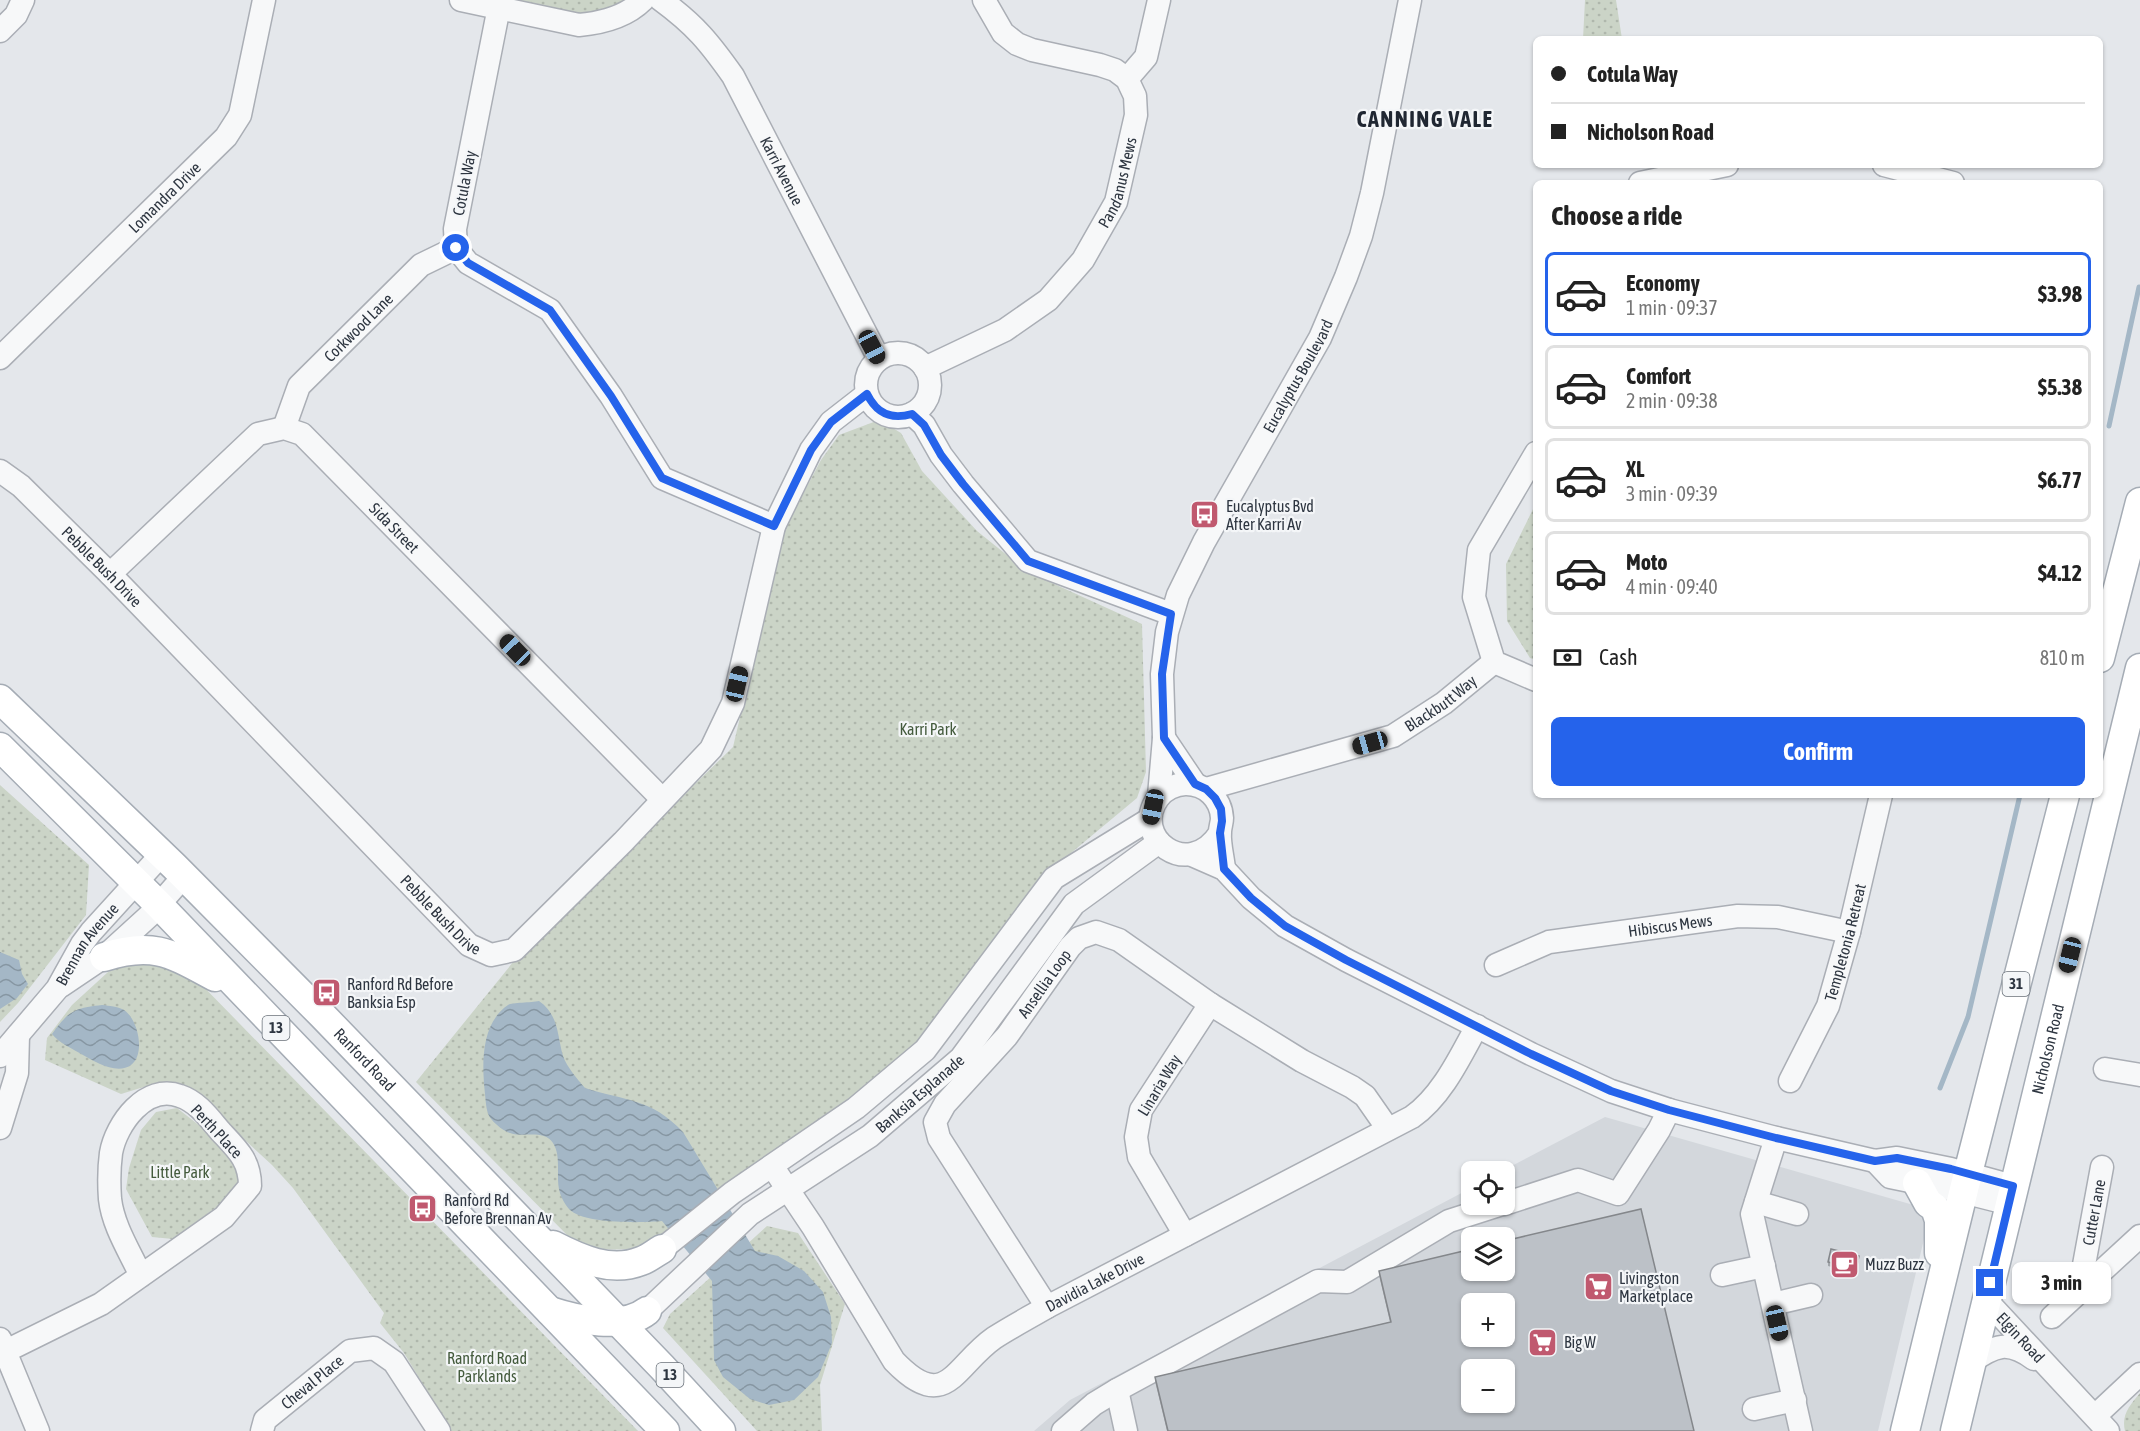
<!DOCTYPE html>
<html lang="en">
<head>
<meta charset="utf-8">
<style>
  body { margin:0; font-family:"Asap Condensed",sans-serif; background:#f6f6f6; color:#222; height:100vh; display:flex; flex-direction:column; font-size:22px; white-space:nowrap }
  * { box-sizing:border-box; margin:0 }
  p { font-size:20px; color:#767676 }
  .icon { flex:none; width:33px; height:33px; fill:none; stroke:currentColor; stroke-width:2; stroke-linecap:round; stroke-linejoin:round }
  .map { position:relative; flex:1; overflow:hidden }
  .panel { position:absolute; left:1533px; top:180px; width:570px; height:618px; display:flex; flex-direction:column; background:#fff; border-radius:9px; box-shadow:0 2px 4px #0004 }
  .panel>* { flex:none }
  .guide { position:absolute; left:1533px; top:36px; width:570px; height:132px; border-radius:9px; box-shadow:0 2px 4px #0004; display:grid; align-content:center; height:132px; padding:0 18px; background:#fff }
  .fabs { position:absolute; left:1461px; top:1161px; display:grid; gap:12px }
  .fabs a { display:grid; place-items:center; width:54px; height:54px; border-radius:9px; background:#fff; box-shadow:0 2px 4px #0004; font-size:30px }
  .end { position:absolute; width:27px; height:27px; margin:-14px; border:8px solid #2563eb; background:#fff; box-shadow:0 0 0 3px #fff }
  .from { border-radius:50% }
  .bubble { position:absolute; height:42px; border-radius:9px; background:#fff; box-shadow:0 2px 4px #0004; font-size:20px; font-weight:700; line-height:42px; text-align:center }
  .car { position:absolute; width:18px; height:36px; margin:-18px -9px; border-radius:8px; box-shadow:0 0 4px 2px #0007; background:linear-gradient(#222 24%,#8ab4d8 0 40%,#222 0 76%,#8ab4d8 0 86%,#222 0) }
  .guide b { display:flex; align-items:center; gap:21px; height:57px; font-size:22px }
  .guide b+b { border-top:2px solid #e0e0e0 }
  .guide i { width:15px; height:15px; background:#222 }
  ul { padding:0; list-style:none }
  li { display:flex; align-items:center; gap:18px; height:84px; margin:0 12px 9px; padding:0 6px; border:3px solid #e0e0e0; border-radius:9px }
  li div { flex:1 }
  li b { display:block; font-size:22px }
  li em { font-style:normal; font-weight:700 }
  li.selected { border-color:#2563eb }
  li>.icon { width:54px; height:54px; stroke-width:1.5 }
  h2 { padding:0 18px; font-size:27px; line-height:72px }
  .pay { display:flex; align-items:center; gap:15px; height:66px; padding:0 18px; font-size:22px }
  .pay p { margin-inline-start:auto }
  .action { display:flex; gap:12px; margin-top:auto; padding:12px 18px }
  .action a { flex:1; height:69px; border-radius:9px; background:#2563eb; color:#fff; font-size:24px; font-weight:700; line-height:69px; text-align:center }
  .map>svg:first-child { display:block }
  .built { fill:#d3d7dc; fill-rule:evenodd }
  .park { fill:url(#park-dots) }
  .water { fill:url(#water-waves) }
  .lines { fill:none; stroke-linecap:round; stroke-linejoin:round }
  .stream { stroke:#a4b7c6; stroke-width:5 }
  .minor-casing { stroke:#aaaeb5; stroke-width:25 }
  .major-casing { stroke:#a5acb5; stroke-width:31 }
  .minor { stroke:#f7f8f9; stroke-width:22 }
  .major { stroke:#fff; stroke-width:28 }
  .wall { fill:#a2a6ab }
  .building { fill:#bcc1c7; stroke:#84878b; stroke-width:1.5; fill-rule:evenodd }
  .route { stroke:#2563eb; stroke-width:8 }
  .labels { text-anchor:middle; stroke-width:4.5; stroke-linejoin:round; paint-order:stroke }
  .shield { fill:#f4f6f8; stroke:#697078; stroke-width:1.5 }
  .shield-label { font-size:15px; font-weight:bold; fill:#2e3641 }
  .street-label { font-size:16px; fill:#2e3641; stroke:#f4f6f8 }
  .poi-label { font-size:16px; fill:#2e3641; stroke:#f4f6f8; text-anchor:start }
  .park-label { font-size:16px; fill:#445b3d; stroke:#f4f6f8 }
  .district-label { font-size:22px; font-weight:bold; letter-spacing:1.5px; fill:#202732; stroke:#f4f6f8 }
</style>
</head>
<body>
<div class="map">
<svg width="2140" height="1431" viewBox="0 0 2140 1431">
  <defs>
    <pattern id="park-dots" width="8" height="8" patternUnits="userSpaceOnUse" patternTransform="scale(1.5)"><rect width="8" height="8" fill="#cbd4c7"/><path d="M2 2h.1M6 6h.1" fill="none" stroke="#afb7ac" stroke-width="1.8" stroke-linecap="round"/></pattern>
    <pattern id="water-waves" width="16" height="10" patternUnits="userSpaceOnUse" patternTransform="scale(1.5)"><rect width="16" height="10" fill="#a4b7c6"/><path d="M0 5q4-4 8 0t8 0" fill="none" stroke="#8696a2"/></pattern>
  </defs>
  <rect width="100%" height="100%" fill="#e4e7eb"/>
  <path class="built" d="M1605,1117L1931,1210L1878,1431H1034L1070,1400L1471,1188L1472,1204H1504V1172L1502,1171ZM1472,1238H1504V1270H1472ZM1472,1304H1504V1336H1472ZM1472,1370H1504V1402H1472Z"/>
  <path class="park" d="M493,0H624L617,5L587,16Z
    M1585,0H1616L1622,39H1583Z
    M879,420L901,433L922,471L977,531L1028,572L1142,624L1146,772L1137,798L1047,873L931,1033L851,1108L645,1247C616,1251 595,1252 569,1237L416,1082L518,956L733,747L784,530L821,460L839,435Z
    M1536,503V660L1530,658L1507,621L1506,564Z
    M0,785L89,865L86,915L18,1003L0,1022Z
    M137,960L195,978L638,1431H451L404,1353L380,1323L384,1313L293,1188L272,1165L195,1094L174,1084L147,1086L121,1094L45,1060L47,1038L72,1005L108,972Z
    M177,1108L232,1151L245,1178L218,1206L173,1239L152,1237L126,1189L129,1168L141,1130L156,1112Z
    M767,1226L798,1233L845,1304L820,1385L822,1431H757L663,1328L670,1314Z
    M2140,1393V1431H2125C2121,1415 2130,1405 2140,1393Z"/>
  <path class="water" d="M0,952L19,960L22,974L28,984L17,998L0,1009Z
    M539,1001C559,1015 557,1035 563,1056C567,1067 577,1079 585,1088C625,1101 651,1098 683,1132L755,1251L778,1256L804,1271L823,1292L831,1317L832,1343L818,1377L794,1400L769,1405L750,1399L723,1377L714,1360L712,1281L662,1221C642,1223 582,1224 569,1209C566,1206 561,1197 560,1193C555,1178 562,1157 553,1143C544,1129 524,1138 510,1133C505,1132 495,1124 492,1120C486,1114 486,1103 485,1094C482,1066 480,1024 508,1005C512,1002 531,1003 539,1001Z
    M102,1005C110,1006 117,1006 124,1010C138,1019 146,1054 131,1065C117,1075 95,1062 83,1055C73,1049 59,1043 52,1034C68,1012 73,1008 102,1005Z"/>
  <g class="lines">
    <path class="stream" d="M2109,426L2139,287
      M1940,1088L1968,1017L2020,795"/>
    <defs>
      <g id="minor">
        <path d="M461,0L579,25C602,23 626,17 643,0"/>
        <path id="s1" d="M661,0C695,25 709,42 733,76L879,359"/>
        <path d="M499,7L455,229L456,248L468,263L550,310L611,396L662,478L774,526"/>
        <path d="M0,31L16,15L23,0"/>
        <path d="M1127,79L1146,57L1159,0"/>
        <path d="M1884,165L1953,183"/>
        <path d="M1640,183L1727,165"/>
        <circle cx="898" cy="385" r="32"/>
        <path id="s2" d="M0,358L226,137L240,115L264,0"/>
        <path id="s3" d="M925,368L1005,330L1048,300L1083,260L1116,202L1136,115L1135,96L1127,79L1115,70L1100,65L1032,50L1017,44L1003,33L984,0"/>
        <path d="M912,414L924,425L941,455L963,484L1028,561L1171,614"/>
        <path id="s4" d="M284,428L299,386L421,265L456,248"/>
        <path d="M1536,453L1479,550L1474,597L1494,662L1536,680"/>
        <path id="s5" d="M0,471L21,486L110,574L469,945L491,955L514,950L623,842L711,749L733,703L774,526L811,450L831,422L867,394"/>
        <path id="s6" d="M110,574L258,434L284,428L302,434L662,799"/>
        <path d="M1164,738L1195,784"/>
        <path id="s7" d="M1206,789L1393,736L1444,703L1494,662"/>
        <path id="s8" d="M1159,796L1164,738L1162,674L1167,632L1178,595L1204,542L1320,338L1346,277L1361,236L1372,193L1410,0"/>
        <path d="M1220,833C1188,882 1130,837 1158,798C1164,790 1175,784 1186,784C1206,784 1221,799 1222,818C1222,823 1220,827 1220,832C1219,844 1223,857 1224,869"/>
        <path d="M1192,855L1224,869L1251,898L1285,926L1346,960L1531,1054L1611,1091L1669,1110L1776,1138L1875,1161L1897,1158L1951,1169L2013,1186"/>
        <path id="s9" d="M1496,965L1549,942L1738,916L1778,917L1849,932"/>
        <path d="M61,986L104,957L149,916L184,876"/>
        <path id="s10" d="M0,1056L57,989L82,944L91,932L162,854"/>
        <path d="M2105,1069L2140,1075"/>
        <path id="s11" d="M1790,1081L1828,1006L1849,932L1881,795"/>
        <path d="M0,1128L17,1073L18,1035"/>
        <path d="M1776,1138L1752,1214L1801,1431"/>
        <path d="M1875,1161L1890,1177L1963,1192L2010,1204"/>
        <path id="s12" d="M772,1166L813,1227L894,1361C946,1415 954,1366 994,1338C1011,1327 1030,1317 1047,1307L1412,1117C1442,1096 1460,1057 1477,1026"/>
        <path d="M1756,1202L1797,1214"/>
        <path d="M1504,1204L1578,1180L1618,1194L1659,1130L1669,1110"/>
        <path d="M1185,1235L1139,1157L1136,1137L1141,1110L1210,1004"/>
        <path d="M662,1249L732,1193L856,1108L925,1050L1054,878L1150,819"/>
        <path d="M1722,1275L1764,1266"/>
        <path id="s13" d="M2079,1292L2102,1167"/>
        <path id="s14" d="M1986,1300L2108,1431"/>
        <path d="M1773,1304L1811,1295"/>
        <path id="s15" d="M1047,1307L939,1138L935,1122L945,1104L1007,1036L1070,947L1079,938L1096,932L1119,940L1210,1004L1302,1061L1352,1087L1365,1096L1388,1129"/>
        <path id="s16" d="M647,1311L750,1214L870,1136L961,1058L1074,904L1159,842"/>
        <path d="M2052,1317L2140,1236"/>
        <path d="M0,1339L38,1431"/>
        <path d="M4,1352L101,1304L224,1217L250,1186C250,1161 238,1150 221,1132C209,1118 198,1102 180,1096C146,1083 116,1124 111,1153C109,1168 109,1185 110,1199C113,1226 130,1252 141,1276"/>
        <path d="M1971,1362C1995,1345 2008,1340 2034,1359"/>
        <path d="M1117,1390L1126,1431"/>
        <path d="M1754,1409L1795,1400"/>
        <path d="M2095,1416L2140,1374"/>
        <path id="s17" d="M262,1431L265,1420L350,1351L374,1348L394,1362L439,1431"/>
        <path d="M1063,1431L1094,1404L1117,1390L1318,1281L1347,1282L1449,1221L1502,1204"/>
      </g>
      <g id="major">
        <path d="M2100,658L2140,502"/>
        <path id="s18" d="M0,699L174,866L322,1015L662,1367L721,1431"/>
        <path d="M0,747L158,904L665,1431"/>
        <path d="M104,957C154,941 172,954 215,977"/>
        <path d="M1917,1183L1928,1203L1935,1208L1939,1220V1253"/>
        <path d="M553,1245C580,1259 611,1273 641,1261C648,1259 655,1253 662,1249"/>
        <path d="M550,1311C577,1320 623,1330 647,1311"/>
        <path d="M1905,1431L1968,1173L2065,795"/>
        <path id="s19" d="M1955,1431L2140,668"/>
      </g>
    </defs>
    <use href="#minor" class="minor-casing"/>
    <use href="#major" class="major-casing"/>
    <use href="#minor" class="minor"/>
    <use href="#major" class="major"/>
  </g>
  <path class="wall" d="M1859,1261L1856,1273L1828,1266V1262Z
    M1379,1271L1694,1431H1167L1155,1381V1377L1390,1322L1379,1275Z"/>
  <path class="building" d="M1641,1209L1694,1431H1168L1155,1377L1391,1322L1379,1271L1472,1249V1270H1504V1241ZM1472,1304H1504V1336H1472ZM1472,1370H1504V1402H1472Z
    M1831,1249L1859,1256L1856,1269L1828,1262Z"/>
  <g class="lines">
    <path class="route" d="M456,248L468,263L550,310L611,396L662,478L774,526L811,450L831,422L867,394C877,414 891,420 912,414L924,425L941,455L963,484L1028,561L1171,614L1162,674L1164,738L1195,784L1206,789L1215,798L1221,809L1222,821L1220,833L1224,869L1251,898L1285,926L1346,960L1531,1054L1611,1091L1669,1110L1776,1138L1875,1161L1897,1158L1951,1169L2013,1186L1990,1283"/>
  </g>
  <defs>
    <symbol id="bus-square" viewBox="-11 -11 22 22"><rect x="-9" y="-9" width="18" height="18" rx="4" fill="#c0596f" stroke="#f4f6f8"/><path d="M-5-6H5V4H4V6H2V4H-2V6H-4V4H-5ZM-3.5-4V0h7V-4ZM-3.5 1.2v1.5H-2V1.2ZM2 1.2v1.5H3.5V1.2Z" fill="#fff"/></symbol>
    <symbol id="cafe-square" viewBox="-11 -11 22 22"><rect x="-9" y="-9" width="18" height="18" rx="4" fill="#c0596f" stroke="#f4f6f8"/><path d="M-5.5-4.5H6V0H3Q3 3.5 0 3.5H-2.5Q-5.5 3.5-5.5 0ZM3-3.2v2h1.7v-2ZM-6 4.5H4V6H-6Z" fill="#fff"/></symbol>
    <symbol id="supermarket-square" viewBox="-11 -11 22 22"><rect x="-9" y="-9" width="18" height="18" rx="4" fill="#c0596f" stroke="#f4f6f8"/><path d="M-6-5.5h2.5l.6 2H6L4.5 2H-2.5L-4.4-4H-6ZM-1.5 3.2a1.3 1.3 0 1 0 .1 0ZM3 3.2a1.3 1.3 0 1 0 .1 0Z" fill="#fff"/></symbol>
  </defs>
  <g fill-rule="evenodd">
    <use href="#bus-square" x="1188" y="498" width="33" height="33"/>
    <use href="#bus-square" x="310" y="976" width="33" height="33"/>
    <use href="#bus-square" x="406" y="1192" width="33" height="33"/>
    <use href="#cafe-square" x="1828" y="1248" width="33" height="33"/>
    <use href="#supermarket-square" x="1582" y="1270" width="33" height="33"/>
    <use href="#supermarket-square" x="1526" y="1326" width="33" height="33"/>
  </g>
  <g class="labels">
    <g class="shield">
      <rect x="2002.5" y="972" width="27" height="24" rx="4.5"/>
      <rect x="262.5" y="1016" width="27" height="24" rx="4.5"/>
      <rect x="656.5" y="1363" width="27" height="24" rx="4.5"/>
    </g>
    <g class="shield-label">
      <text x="2016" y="989">31</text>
      <text x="276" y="1033">13</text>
      <text x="670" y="1380">13</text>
    </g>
    <g class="street-label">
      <text dy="6" stroke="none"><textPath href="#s1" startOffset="212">Karri Avenue</textPath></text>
      <text dy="6" stroke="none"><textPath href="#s3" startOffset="280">Pandanus Mews</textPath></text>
      <text transform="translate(464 183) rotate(-79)" y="6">Cotula Way</text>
      <text dy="6" stroke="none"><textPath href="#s2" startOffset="230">Lomandra Drive</textPath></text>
      <text dy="6" stroke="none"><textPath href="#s4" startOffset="128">Corkwood Lane</textPath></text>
      <text dy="6" stroke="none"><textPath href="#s8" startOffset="453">Eucalyptus Boulevard</textPath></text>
      <text dy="6" stroke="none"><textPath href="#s6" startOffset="381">Sida Street</textPath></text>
      <text dy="6" stroke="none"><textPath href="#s5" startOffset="140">Pebble Bush Drive</textPath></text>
      <text dy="6" stroke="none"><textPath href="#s7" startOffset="252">Blackbutt Way</textPath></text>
      <text dy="6" stroke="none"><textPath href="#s5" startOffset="626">Pebble Bush Drive</textPath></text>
      <text dy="6" stroke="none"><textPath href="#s9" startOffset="180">Hibiscus Mews</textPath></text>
      <text dy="6" stroke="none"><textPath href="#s11" startOffset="150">Templetonia Retreat</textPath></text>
      <text dy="6" stroke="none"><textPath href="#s10" startOffset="142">Brennan Avenue</textPath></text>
      <text dy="6" stroke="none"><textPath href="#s15" startOffset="394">Ansellia Loop</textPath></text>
      <text dy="6" stroke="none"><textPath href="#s19" startOffset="393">Nicholson Road</textPath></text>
      <text dy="6" stroke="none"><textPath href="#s18" startOffset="513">Ranford Road</textPath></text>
      <text transform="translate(1159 1085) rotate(-59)" y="6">Linaria Way</text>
      <text dy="6" stroke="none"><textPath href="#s16" startOffset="350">Banksia Esplanade</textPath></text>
      <text transform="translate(217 1131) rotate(47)" y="6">Perth Place</text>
      <text dy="6" stroke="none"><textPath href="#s13" startOffset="81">Cutter Lane</textPath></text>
      <text dy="6" stroke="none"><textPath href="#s12" startOffset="471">Davidia Lake Drive</textPath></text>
      <text dy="6" stroke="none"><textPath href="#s14" startOffset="51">Elgin Road</textPath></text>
      <text dy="6" stroke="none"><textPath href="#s17" startOffset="72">Cheval Place</textPath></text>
    </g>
    <g class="poi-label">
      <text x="1226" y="512">Eucalyptus Bvd<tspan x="1226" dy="18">After Karri Av</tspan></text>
      <text x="347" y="990">Ranford Rd Before<tspan x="347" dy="18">Banksia Esp</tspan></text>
      <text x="444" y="1206">Ranford Rd<tspan x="444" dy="18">Before Brennan Av</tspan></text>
      <text x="1865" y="1270">Muzz Buzz</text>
      <text x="1619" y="1284">Livingston<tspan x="1619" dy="18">Marketplace</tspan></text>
      <text x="1564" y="1348">Big W</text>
    </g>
    <g class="park-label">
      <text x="928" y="735">Karri Park</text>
      <text x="180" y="1178">Little Park</text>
      <text x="487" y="1364">Ranford Road<tspan x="487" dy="18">Parklands</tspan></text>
    </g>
    <g class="district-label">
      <text x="1425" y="127">CANNING VALE</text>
    </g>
  </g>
</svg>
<div class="fabs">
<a><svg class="icon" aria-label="locate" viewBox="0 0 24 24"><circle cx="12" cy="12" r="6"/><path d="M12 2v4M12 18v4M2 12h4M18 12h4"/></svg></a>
<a><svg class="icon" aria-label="layers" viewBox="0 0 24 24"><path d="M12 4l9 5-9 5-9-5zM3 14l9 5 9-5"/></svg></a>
<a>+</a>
<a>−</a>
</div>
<i class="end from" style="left:456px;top:248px"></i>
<i class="end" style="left:1990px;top:1283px"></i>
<div class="bubble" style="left:2012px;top:1262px;width:99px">3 min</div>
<i class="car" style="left:872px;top:347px;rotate:152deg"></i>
<i class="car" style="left:515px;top:650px;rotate:316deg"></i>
<i class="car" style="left:737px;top:684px;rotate:13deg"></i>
<i class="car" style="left:1370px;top:743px;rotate:254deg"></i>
<i class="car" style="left:1153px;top:807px;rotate:191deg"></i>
<i class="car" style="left:2070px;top:955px;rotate:194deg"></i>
<i class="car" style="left:1777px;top:1323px;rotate:167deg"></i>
<div class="guide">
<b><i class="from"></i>Cotula Way</b>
<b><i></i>Nicholson Road</b>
</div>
<section class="panel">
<h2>Choose a ride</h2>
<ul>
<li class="selected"><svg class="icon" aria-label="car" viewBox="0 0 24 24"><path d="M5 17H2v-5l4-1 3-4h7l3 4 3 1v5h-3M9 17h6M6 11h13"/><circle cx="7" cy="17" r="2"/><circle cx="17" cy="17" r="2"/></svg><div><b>Economy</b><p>1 min · 09:37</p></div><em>$3.98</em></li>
<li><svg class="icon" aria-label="car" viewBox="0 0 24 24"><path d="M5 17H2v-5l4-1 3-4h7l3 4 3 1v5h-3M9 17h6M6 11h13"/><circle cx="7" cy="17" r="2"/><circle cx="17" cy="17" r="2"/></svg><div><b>Comfort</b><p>2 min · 09:38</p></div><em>$5.38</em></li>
<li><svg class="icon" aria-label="car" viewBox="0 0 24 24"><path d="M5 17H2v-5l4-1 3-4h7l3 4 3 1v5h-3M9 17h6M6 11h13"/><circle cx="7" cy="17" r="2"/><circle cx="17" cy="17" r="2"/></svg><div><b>XL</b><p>3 min · 09:39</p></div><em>$6.77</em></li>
<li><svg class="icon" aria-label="car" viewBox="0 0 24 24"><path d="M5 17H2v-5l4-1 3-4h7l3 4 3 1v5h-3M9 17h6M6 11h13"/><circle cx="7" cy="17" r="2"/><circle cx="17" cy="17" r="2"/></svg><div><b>Moto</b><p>4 min · 09:40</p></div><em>$4.12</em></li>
</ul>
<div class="pay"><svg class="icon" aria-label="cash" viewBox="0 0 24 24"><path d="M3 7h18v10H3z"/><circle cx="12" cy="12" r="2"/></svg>Cash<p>810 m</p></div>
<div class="action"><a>Confirm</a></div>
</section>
</div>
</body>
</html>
